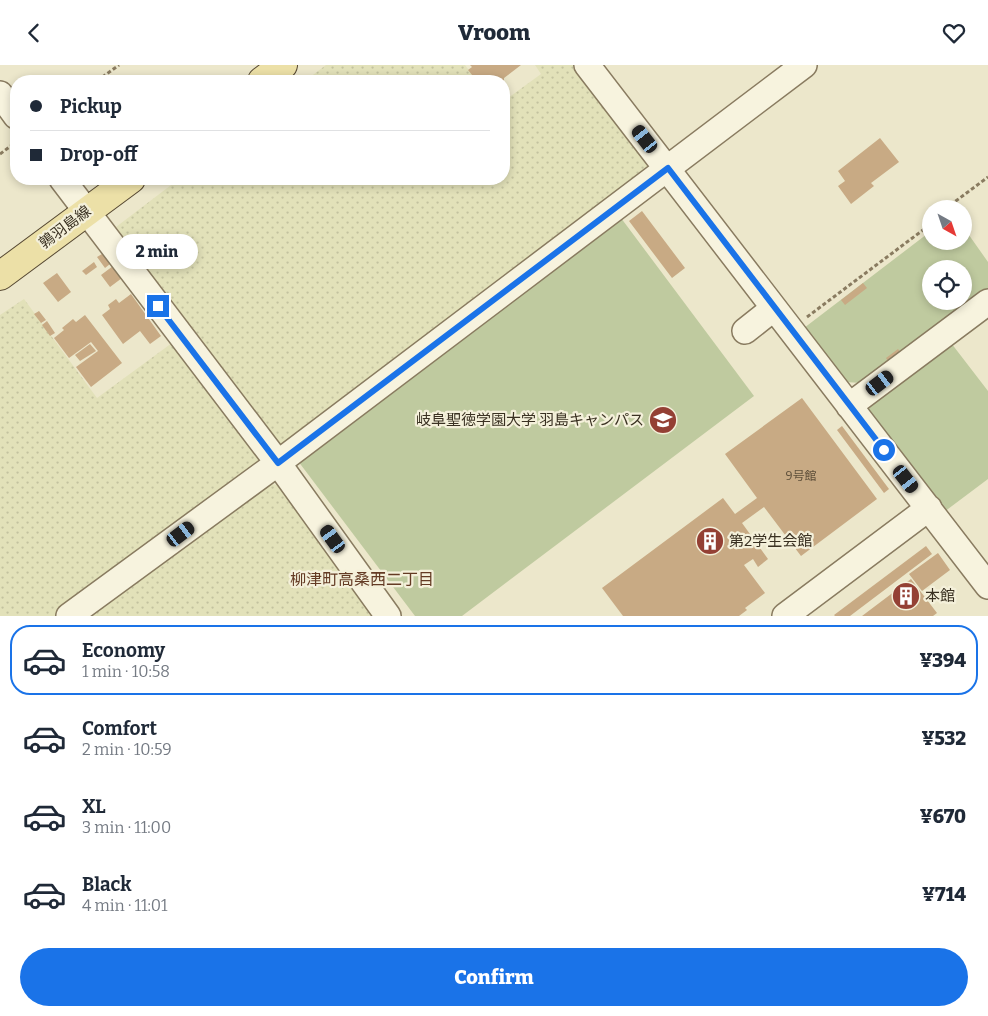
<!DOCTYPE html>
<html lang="en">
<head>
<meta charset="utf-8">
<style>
  body { margin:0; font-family:Bitter,"Noto Sans JP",serif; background:#f2f2f3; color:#1f2937; height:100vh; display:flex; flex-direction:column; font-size:19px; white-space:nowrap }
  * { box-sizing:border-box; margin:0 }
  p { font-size:16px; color:#747a83 }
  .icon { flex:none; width:28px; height:28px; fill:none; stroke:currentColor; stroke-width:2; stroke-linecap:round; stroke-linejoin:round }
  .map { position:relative; height:551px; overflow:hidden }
  .details { display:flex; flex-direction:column; background:#fff; flex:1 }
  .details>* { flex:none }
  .guide { position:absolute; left:10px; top:10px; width:500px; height:110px; border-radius:20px; box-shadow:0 2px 8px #0003; display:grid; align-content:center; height:110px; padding:0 20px; background:#fff }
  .needle { width:32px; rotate:140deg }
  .buttons { position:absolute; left:922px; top:135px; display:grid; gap:10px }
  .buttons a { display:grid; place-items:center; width:50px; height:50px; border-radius:50%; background:#fff; box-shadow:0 2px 8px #0003; font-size:25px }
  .end { position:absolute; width:22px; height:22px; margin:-11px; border:6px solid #1a73e8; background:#fff; box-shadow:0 0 0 2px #fff }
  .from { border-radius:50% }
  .bubble { position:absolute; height:35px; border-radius:18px; background:#fff; box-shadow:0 2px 8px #0003; font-size:16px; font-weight:800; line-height:35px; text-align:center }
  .car { position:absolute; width:15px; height:30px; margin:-15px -8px; border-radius:6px; box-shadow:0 0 4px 1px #0007; background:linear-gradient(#222 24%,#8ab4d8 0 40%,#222 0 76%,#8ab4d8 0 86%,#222 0) }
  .guide b { display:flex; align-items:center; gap:18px; height:48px; font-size:19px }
  .guide b+b { border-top:1px solid #e0e1e3 }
  .guide i { width:12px; height:12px; background:#1f2937 }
  ul { padding:9px 0 0; list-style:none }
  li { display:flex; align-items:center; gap:15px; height:70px; margin:0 10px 8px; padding:0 10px; border:2px solid transparent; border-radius:20px }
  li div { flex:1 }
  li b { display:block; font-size:19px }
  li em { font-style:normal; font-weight:800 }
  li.selected { border-color:#1a73e8 }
  li>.icon { width:45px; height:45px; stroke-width:1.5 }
  .action { display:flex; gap:10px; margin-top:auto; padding:10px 20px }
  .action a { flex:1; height:58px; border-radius:30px; background:#1a73e8; color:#fff; font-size:20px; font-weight:800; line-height:58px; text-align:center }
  header { display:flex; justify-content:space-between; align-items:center; height:65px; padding:0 20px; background:#fff; font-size:22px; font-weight:800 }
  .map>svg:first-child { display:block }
  .farmland { fill:url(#farmland-dots) }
  .garden { fill:#bfca9f; fill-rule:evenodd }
  .building { fill:#c8aa84 }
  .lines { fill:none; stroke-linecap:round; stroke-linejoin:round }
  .minor-casing { stroke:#897b60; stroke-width:28 }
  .major-casing { stroke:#574933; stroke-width:30 }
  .path { stroke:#897b60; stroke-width:3; stroke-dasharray:4 2.5; stroke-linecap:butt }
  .minor { stroke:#f7f3de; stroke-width:25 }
  .major { stroke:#ece0a7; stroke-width:28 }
  .route { stroke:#1a73e8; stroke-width:6 }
  .labels { text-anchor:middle; stroke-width:4.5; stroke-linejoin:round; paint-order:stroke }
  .number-label { font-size:12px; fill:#5e4f3a }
  .street-label { font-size:15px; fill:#3a3122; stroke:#f4f0da }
  .poi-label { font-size:15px; fill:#3a3122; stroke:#f4f0da; text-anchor:start }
  .neighbourhood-label { font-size:16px; fill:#643b24; stroke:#f4f0da }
</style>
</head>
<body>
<header><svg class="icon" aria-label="back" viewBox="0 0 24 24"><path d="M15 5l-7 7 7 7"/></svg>Vroom<svg class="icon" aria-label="heart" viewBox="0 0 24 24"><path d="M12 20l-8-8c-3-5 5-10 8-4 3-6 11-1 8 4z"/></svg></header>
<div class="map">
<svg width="988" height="551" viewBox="0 0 988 551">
  <defs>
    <pattern id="farmland-dots" width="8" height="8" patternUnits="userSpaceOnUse" patternTransform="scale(1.25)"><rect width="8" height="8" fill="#e2e1b9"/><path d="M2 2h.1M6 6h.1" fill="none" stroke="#c3c29f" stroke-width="1.8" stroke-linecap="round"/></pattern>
  </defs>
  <rect width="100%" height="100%" fill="#ece7cb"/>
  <path class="farmland" d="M326,0H465L477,16H305Z
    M535,0H577L656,104L61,551H0V250L24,234L97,333L191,264L116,162L179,114H504V36L541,9Z
    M262,418L278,420L318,473L380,551H84Z"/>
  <path class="garden" d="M621,153L754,331L462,551H415L298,396Z
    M964,163L988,197V223L862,318L845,317L804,263L931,166V176H964ZM931,204H964V236H931Z
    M948,274L988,326V414L944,447L863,338Z"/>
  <path class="building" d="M470,0H521L504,13V16H477L468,5L472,2Z
    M880,73L899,97L871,118L874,121L851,139L838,121L845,116L838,106Z
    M642,146L685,203L672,213L629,156Z
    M102,189L110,199L105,203L97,192Z
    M94,197L97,202L86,210L82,206Z
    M113,201L122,213L110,222L101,210Z
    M57,208L71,227L58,237L43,218Z
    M863,218L867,223L845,240L841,235Z
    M131,229L161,271L150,279L140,266L123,279L102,250L110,244L108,240L116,234L119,238Z
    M39,246L46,255L41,258L34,249Z
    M85,250L122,298L91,322L76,302L98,286L91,277L69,293L54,273L64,265L62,263L73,254L76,257Z
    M47,256L55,268L50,271L42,260Z
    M90,279L96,286L80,296L75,290Z
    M898,284L902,289L889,298L886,293Z
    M802,333L877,434L801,491L764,442L742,458L768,494L758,502L753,494L744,500L765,528L745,543L747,545L739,551H623L602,523L723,433L735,449L757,433L725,389Z
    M842,361L889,424L884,428L837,365Z
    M926,481L932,489L850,551H835L834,550Z
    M938,488L950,505L922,526L909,509Z
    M911,514L937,548L933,551H862Z"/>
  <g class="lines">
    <defs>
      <path id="minor" d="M587,0L988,521
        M0,29L16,51
        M62,114L278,398L388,551
        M745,266L774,243
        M849,341L988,237
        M69,551L278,398L804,0
        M785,551L929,443"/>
      <path id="major" d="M262,16L283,0
        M0,211L131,114"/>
    </defs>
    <use href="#minor" class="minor-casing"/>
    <use href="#major" class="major-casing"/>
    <path class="path" d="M97,16L119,0
      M0,89L16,77
      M945,144L988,112
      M807,252L931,159"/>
    <use href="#minor" class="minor"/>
    <use href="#major" class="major"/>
  </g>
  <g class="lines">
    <path class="route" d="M158,241L278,398L668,103L884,385"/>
  </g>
  <defs>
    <symbol id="university-disc" viewBox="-11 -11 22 22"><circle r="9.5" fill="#944034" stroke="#f4f0da"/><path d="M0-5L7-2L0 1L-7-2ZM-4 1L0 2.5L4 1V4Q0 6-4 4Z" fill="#fff"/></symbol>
    <symbol id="building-disc" viewBox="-11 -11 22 22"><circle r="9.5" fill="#944034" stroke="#f4f0da"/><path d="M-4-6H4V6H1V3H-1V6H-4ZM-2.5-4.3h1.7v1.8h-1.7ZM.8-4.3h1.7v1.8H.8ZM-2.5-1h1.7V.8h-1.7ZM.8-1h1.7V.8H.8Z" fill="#fff"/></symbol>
  </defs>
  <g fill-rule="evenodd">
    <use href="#university-disc" x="647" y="339" width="32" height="32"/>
    <use href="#building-disc" x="694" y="460" width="32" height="32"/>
    <use href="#building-disc" x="890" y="515" width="32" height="32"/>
  </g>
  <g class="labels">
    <g class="number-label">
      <text x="801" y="415">9号館</text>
    </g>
    <g class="street-label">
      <text transform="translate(65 162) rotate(-37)" y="5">鶉羽島線</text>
    </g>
    <g class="poi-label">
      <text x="644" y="360" text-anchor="end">岐阜聖徳学園大学 羽島キャンパス</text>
      <text x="729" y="481">第2学生会館</text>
      <text x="925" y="536">本館</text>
    </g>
    <g class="neighbourhood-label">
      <text x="362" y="520">柳津町高桑西二丁目</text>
    </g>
  </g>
</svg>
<div class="buttons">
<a><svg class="needle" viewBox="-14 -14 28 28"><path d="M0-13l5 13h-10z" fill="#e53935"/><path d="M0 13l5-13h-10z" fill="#747a83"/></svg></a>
<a><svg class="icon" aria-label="locate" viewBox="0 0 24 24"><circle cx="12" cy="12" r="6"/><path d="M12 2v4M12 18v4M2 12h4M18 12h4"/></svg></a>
</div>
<i class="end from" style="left:884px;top:385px"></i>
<i class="end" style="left:158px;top:241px"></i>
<div class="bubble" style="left:116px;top:169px;width:82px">2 min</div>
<i class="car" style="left:645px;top:74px;rotate:322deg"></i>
<i class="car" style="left:880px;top:318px;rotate:53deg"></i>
<i class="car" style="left:906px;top:414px;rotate:142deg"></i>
<i class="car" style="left:181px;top:469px;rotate:53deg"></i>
<i class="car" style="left:333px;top:474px;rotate:324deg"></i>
<div class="guide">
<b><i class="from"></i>Pickup</b>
<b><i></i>Drop-off</b>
</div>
</div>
<section class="details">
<ul>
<li class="selected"><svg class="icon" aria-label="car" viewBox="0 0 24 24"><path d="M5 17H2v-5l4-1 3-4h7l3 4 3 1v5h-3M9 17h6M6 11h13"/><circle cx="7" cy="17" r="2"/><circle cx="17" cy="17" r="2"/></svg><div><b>Economy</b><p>1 min · 10:58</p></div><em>¥394</em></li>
<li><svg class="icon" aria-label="car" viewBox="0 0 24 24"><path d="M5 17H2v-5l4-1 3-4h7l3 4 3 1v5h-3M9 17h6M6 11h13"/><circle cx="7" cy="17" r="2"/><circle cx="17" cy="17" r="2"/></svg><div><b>Comfort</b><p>2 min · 10:59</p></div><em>¥532</em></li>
<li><svg class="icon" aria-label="car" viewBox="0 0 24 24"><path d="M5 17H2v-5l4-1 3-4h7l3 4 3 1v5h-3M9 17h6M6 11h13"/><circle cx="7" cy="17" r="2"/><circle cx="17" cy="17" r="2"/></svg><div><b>XL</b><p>3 min · 11:00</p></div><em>¥670</em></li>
<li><svg class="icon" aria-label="car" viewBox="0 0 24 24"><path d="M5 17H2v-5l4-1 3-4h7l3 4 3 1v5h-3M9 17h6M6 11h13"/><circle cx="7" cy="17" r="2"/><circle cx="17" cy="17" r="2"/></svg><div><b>Black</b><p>4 min · 11:01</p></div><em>¥714</em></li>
</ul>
<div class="action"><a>Confirm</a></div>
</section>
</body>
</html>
